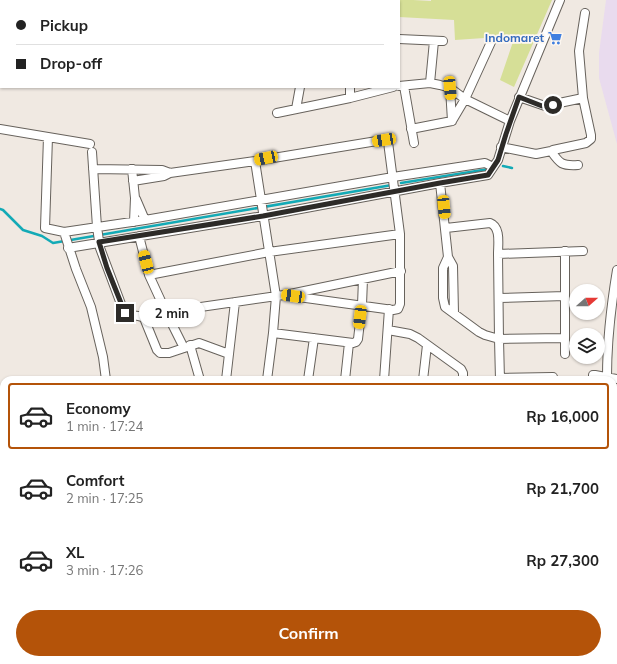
<!DOCTYPE html>
<html lang="en">
<head>
<meta charset="utf-8">
<style>
  body { margin:0; font-family:Mulish,sans-serif; background:#f6f6f6; color:#222; height:100vh; display:flex; flex-direction:column; font-size:15px; white-space:nowrap }
  * { box-sizing:border-box; margin:0 }
  p { font-size:13px; color:#767676 }
  .icon { flex:none; width:22px; height:22px; fill:none; stroke:currentColor; stroke-width:2; stroke-linecap:round; stroke-linejoin:round }
  .map { position:relative; flex:1; overflow:hidden }
  .details { position:absolute; left:0px; top:376px; width:617px; height:288px; display:flex; flex-direction:column; background:#fff; border-radius:12px 12px 0 0; box-shadow:0 1px 3px #0004 }
  .details>* { flex:none }
  .top-card { position:absolute; left:0px; top:0px; width:400px; height:88px; box-shadow:0 1px 3px #0004; display:grid; align-content:center; height:88px; padding:0 16px; background:#fff }
  .needle { width:26px; rotate:69deg }
  .buttons { position:absolute; left:569px; top:284px; display:grid; gap:8px }
  .buttons a { display:grid; place-items:center; width:36px; height:36px; border-radius:50%; background:#fff; box-shadow:0 1px 3px #0004; font-size:20px }
  .end { position:absolute; width:18px; height:18px; margin:-9px; border:5px solid #2d2b28; background:#fff; box-shadow:0 0 0 2px #fff }
  .from { border-radius:50% }
  .bubble { position:absolute; height:28px; border-radius:14px; background:#fff; box-shadow:0 1px 3px #0004; font-size:13px; font-weight:700; line-height:28px; text-align:center }
  .car { position:absolute; width:12px; height:24px; margin:-12px -6px; border-radius:5px; box-shadow:0 0 3px 1px #0007; background:linear-gradient(#f5c518 24%,#345 0 40%,#f5c518 0 76%,#345 0 86%,#f5c518 0) }
  .top-card b { display:flex; align-items:center; gap:14px; height:38px; font-size:15px }
  .top-card b+b { border-top:1px solid #e0e0e0 }
  .top-card i { width:10px; height:10px; background:#222 }
  ul { padding:7px 0 0; list-style:none }
  li { display:flex; align-items:center; gap:12px; height:66px; margin:0 8px 6px; padding:0 8px; border:2px solid transparent; border-radius:4px }
  li div { flex:1 }
  li b { display:block; font-size:15px }
  li em { font-style:normal; font-weight:700 }
  li.active { border-color:#b45309 }
  li>.icon { width:36px; height:36px; stroke-width:1.5 }
  .action { display:flex; gap:8px; margin-top:auto; padding:8px 16px }
  .action a { flex:1; height:46px; border-radius:24px; background:#b45309; color:#fff; font-size:16px; font-weight:700; line-height:46px; text-align:center }
  .map>svg:first-child { display:block }
  .education { fill:#e9dbee }
  .green { fill:#d6df97 }
  .lines { fill:none; stroke-linecap:round; stroke-linejoin:round }
  .stream { stroke:#13aab6; stroke-width:2.5 }
  .minor-casing { stroke:#67625c; stroke-width:10 }
  .minor { stroke:#fff; stroke-width:8 }
  .route { stroke:#2d2b28; stroke-width:5 }
  .labels { text-anchor:middle; stroke-width:3.5; stroke-linejoin:round; paint-order:stroke }
  .shop-label { font-size:12px; font-weight:bold; fill:#366cbe; stroke:#fdf7f0; text-anchor:end }
</style>
</head>
<body>
<div class="map">
<svg width="617" height="664" viewBox="0 0 617 664">
  <rect width="100%" height="100%" fill="#f0e9e2"/>
  <path class="education" d="M606,0H617V144L599,78V53Z"/>
  <path class="green" d="M328,0H413L431,1V0H552L514,87L500,80L515,36L455,40L454,20L399,17V1H327Z"/>
  <g class="lines">
    <path class="stream" d="M503,166L512,168
      M401,183L489,169
      M0,209L3,210L23,230L42,236L53,243L392,185"/>
    <defs>
      <path id="minor" d="M280,1V0
        M399,39L443,41
        M430,83L434,41
        M399,86L430,83L440,85L450,88L465,99L510,121
        M404,86L414,143
        M519,97L545,106L583,98L579,51L585,13
        M350,98V87
        M296,109L300,87
        M277,113L350,98L393,87
        M452,121L465,99L492,40
        M0,129L90,144
        M411,129L452,121L450,88
        M48,137L45,228L64,232L76,269L91,307L103,357L106,380
        M501,147L536,154L551,151C560,164 562,166 578,165
        M553,150L586,143L591,139V135L583,98
        M92,152L97,227L100,248L124,312C129,317 138,314 144,318L157,350L160,353H169L199,343L229,354
        M255,161L276,296L273,333L267,380
        M93,169L162,170L170,173L255,161L383,140L388,142L400,234V304L398,309L393,310L284,295L166,312
        M132,169L135,198L134,222
        M133,181L164,176L170,173
        M440,183L448,257L453,266L454,313
        M136,199L145,220
        M446,228L490,223C501,227 498,244 498,254
        M64,232L145,220L393,177L485,163L493,167
        M139,236L149,275L166,312L184,348
        M68,248L263,216L440,183L488,175L498,160L510,121L560,0
        M565,251V354
        M448,257L443,268V298L445,307L479,332L485,335L499,339L500,380
        M149,275L269,252L400,234
        M290,294L401,271
        M499,298L565,296
        M388,330L410,334L418,338L461,369L463,373V380
        M273,333L353,343L356,342L358,339L362,305L363,279
        M565,338L499,339L498,254L583,251
        M190,345L200,380
        M607,377C607,341 611,306 617,270
        M500,378L553,377
        M226,380L235,302
        M308,380L314,338
        M345,380L349,343
        M384,380L389,309
        M423,380L427,345
        M593,380V375H595L617,379
        M613,431L617,429
        M613,571L617,572
        M333,660V664
        M583,660V664
        M444,664V660"/>
    </defs>
    <use href="#minor" class="minor-casing"/>
    <use href="#minor" class="minor"/>
  </g>
  <g class="lines">
    <path class="route" d="M125,313L107,268L99,242L263,216L440,183L488,175L498,160L506,134L519,97L542,106L553,105"/>
  </g>
  <defs>
    <symbol id="supermarket-bare" viewBox="-9 -9 18 18"><path d="M-6-5.5h2.5l.6 2H6L4.5 2H-2.5L-4.4-4H-6ZM-1.5 3.2a1.3 1.3 0 1 0 .1 0ZM3 3.2a1.3 1.3 0 1 0 .1 0Z" fill="#3f7fe0" stroke="#fdf7f0" stroke-width="2.5" paint-order="stroke"/></symbol>
  </defs>
  <g fill-rule="evenodd">
    <use href="#supermarket-bare" x="545" y="28" width="20" height="20"/>
  </g>
  <g class="labels">
    <g class="shop-label">
      <text x="544" y="42">Indomaret</text>
    </g>
  </g>
</svg>
<div class="buttons">
<a><svg class="needle" viewBox="-14 -14 28 28"><path d="M0-13l5 13h-10z" fill="#e53935"/><path d="M0 13l5-13h-10z" fill="#767676"/></svg></a>
<a><svg class="icon" aria-label="layers" viewBox="0 0 24 24"><path d="M12 4l9 5-9 5-9-5zM3 14l9 5 9-5"/></svg></a>
</div>
<i class="end from" style="left:553px;top:105px"></i>
<i class="end" style="left:125px;top:313px"></i>
<div class="bubble" style="left:139px;top:299px;width:66px">2 min</div>
<i class="car" style="left:450px;top:88px;rotate:175deg"></i>
<i class="car" style="left:384px;top:140px;rotate:261deg"></i>
<i class="car" style="left:266px;top:158px;rotate:258deg"></i>
<i class="car" style="left:444px;top:207px;rotate:174deg"></i>
<i class="car" style="left:146px;top:262px;rotate:345deg"></i>
<i class="car" style="left:293px;top:296px;rotate:278deg"></i>
<i class="car" style="left:360px;top:317px;rotate:187deg"></i>
<div class="top-card">
<b><i class="from"></i>Pickup</b>
<b><i></i>Drop-off</b>
</div>
<section class="details">
<ul>
<li class="active"><svg class="icon" aria-label="car" viewBox="0 0 24 24"><path d="M5 17H2v-5l4-1 3-4h7l3 4 3 1v5h-3M9 17h6M6 11h13"/><circle cx="7" cy="17" r="2"/><circle cx="17" cy="17" r="2"/></svg><div><b>Economy</b><p>1 min · 17:24</p></div><em>Rp 16,000</em></li>
<li><svg class="icon" aria-label="car" viewBox="0 0 24 24"><path d="M5 17H2v-5l4-1 3-4h7l3 4 3 1v5h-3M9 17h6M6 11h13"/><circle cx="7" cy="17" r="2"/><circle cx="17" cy="17" r="2"/></svg><div><b>Comfort</b><p>2 min · 17:25</p></div><em>Rp 21,700</em></li>
<li><svg class="icon" aria-label="car" viewBox="0 0 24 24"><path d="M5 17H2v-5l4-1 3-4h7l3 4 3 1v5h-3M9 17h6M6 11h13"/><circle cx="7" cy="17" r="2"/><circle cx="17" cy="17" r="2"/></svg><div><b>XL</b><p>3 min · 17:26</p></div><em>Rp 27,300</em></li>
</ul>
<div class="action"><a>Confirm</a></div>
</section>
</div>
</body>
</html>
